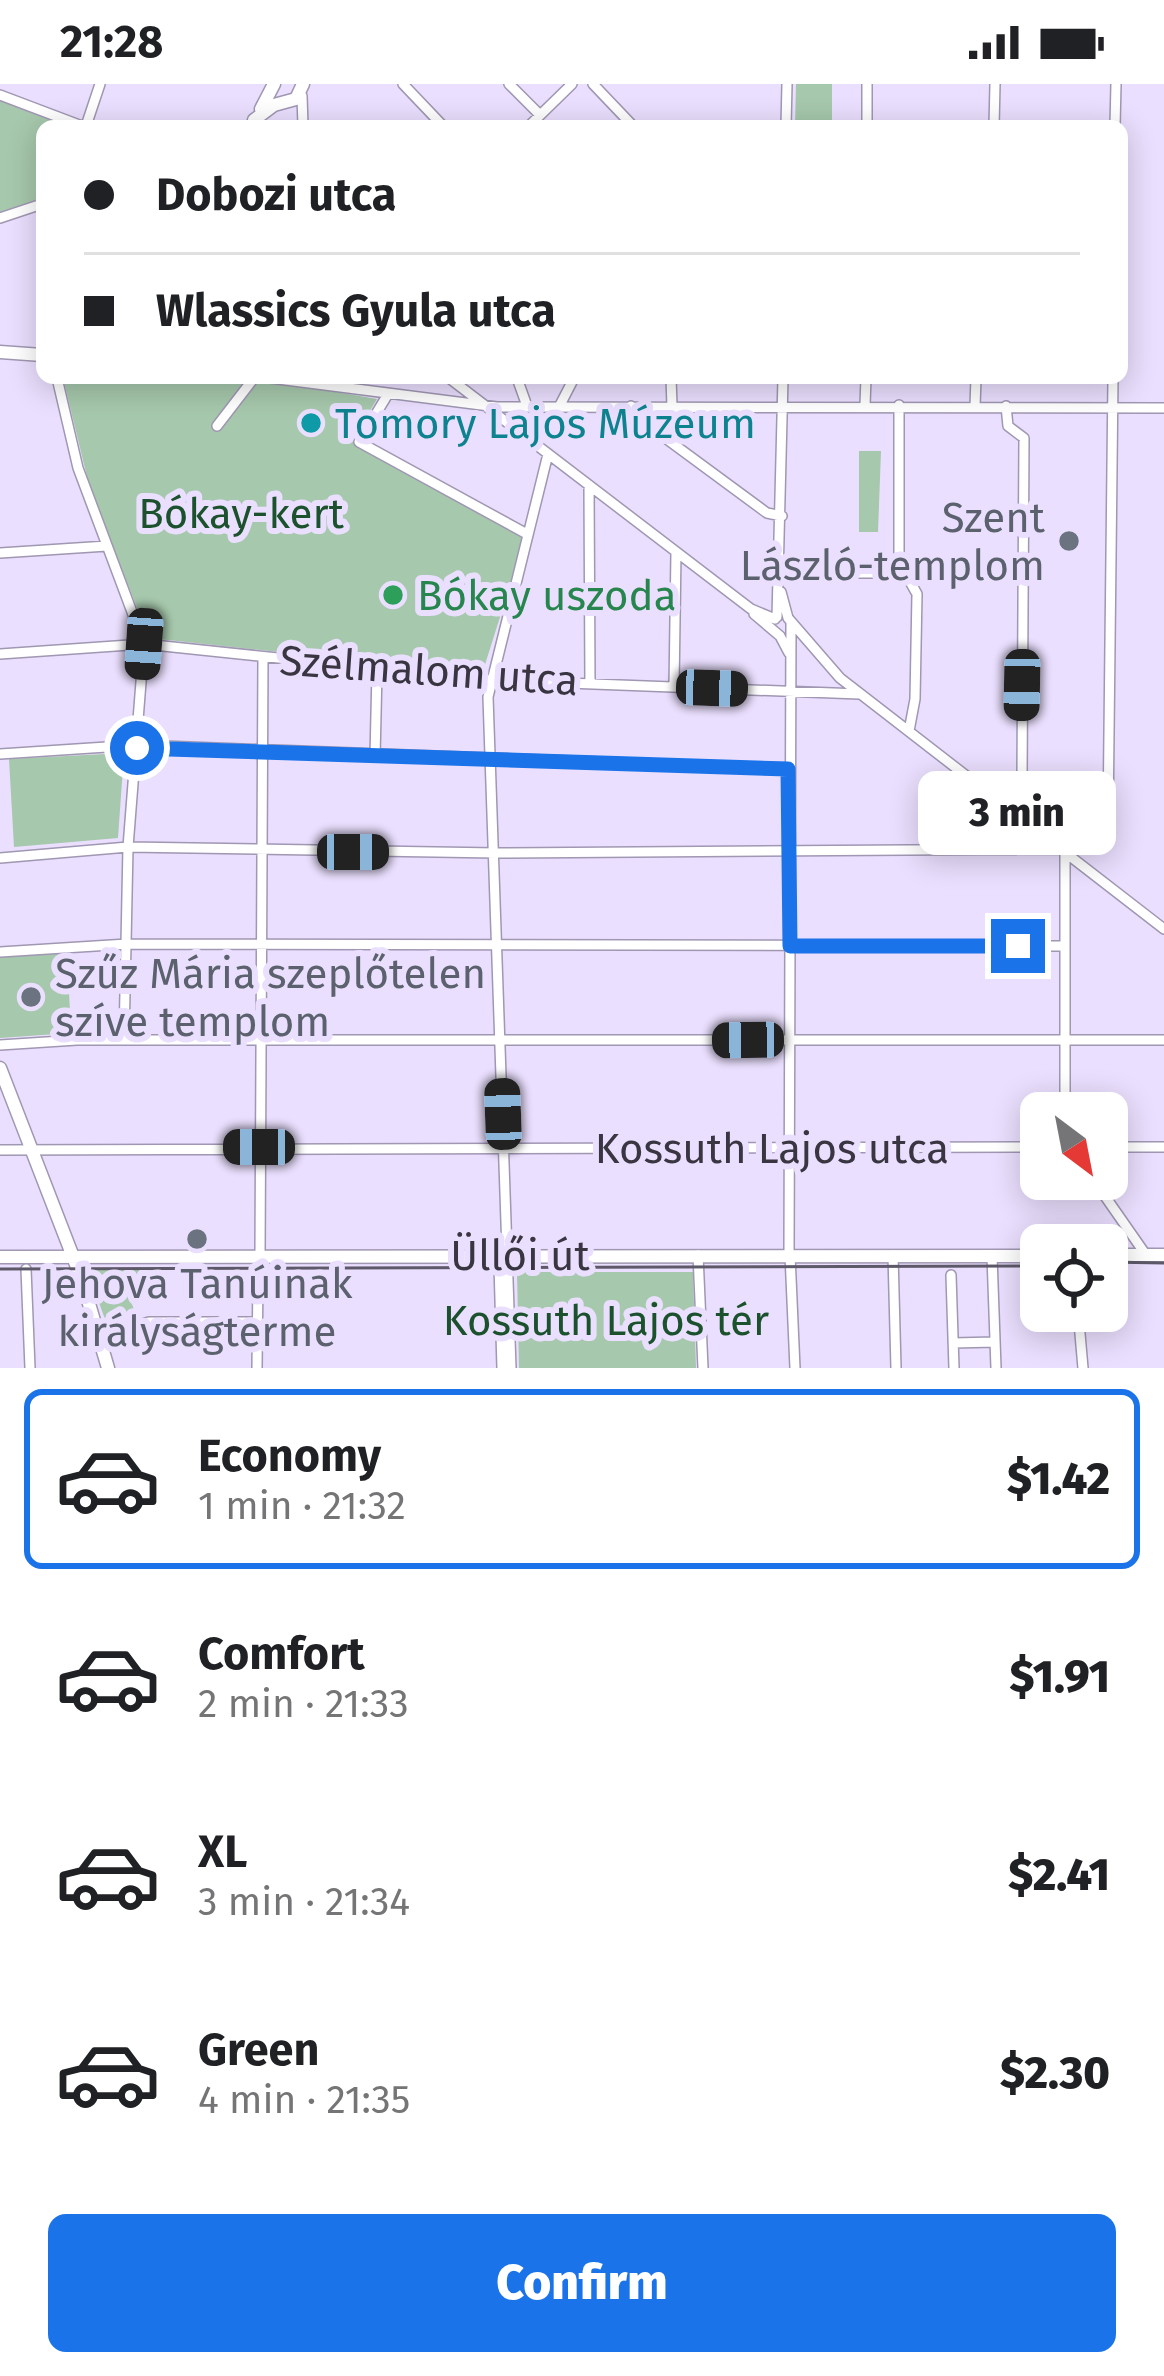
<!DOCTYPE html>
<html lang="en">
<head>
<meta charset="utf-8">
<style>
  body { margin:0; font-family:"Fira Sans",sans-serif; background:#f6f6f6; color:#202124; height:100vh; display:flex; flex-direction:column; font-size:45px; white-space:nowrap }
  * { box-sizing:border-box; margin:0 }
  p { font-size:39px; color:#757577 }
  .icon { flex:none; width:66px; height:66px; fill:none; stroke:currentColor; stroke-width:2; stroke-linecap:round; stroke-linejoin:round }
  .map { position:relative; height:1284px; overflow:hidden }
  .details { display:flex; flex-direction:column; background:#fff; flex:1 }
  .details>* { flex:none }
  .banner { position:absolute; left:36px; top:36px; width:1092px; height:264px; border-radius:18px; box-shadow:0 6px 30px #0003; display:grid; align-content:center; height:264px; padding:0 48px; background:#fff }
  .needle { width:78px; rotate:148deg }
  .controls { position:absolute; left:1020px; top:1008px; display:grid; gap:24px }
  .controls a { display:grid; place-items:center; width:108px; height:108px; border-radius:18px; background:#fff; box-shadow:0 6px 30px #0003; font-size:60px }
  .end { position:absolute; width:54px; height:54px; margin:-27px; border:15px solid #1a73e8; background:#fff; box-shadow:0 0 0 6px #fff }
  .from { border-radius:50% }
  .bubble { position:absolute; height:84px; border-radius:18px; background:#fff; box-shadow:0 6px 30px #0003; font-size:39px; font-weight:800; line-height:84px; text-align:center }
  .car { position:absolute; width:36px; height:72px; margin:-36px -18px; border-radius:15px; box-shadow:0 0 9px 3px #0007; background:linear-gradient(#222 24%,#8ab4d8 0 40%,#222 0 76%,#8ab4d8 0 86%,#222 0) }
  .banner b { display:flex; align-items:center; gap:42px; height:114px; font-size:45px }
  .banner b+b { border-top:3px solid #e0e0e0 }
  .banner i { width:30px; height:30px; background:#202124 }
  ul { padding:21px 0 0; list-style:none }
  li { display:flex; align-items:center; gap:36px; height:180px; margin:0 24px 18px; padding:0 24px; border:6px solid transparent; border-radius:18px }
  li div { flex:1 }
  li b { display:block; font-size:45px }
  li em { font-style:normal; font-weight:800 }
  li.selected { border-color:#1a73e8 }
  li>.icon { width:108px; height:108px; stroke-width:1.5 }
  .button { display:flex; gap:24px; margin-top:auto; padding:24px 48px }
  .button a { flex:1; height:138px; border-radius:18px; background:#1a73e8; color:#fff; font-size:48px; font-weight:800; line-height:138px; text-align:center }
  .status { display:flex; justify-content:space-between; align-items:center; height:84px; padding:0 60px; background:#fff; direction:ltr }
  .status svg { height:33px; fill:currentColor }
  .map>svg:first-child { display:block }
  .green { fill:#a6c8ac }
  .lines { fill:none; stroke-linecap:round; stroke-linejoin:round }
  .minor-casing { stroke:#a097b3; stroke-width:12 }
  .major-casing { stroke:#a097b3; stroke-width:15 }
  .minor { stroke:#fff; stroke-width:9 }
  .major { stroke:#fff; stroke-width:12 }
  .tram { stroke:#5e5969; stroke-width:3 }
  .route { stroke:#1a73e8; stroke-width:15 }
  .culture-dot { fill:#0f9aa8; stroke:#eadffe; stroke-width:4.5 }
  .worship-dot { fill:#6b7280; stroke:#eadffe; stroke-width:4.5 }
  .leisure-dot { fill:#2e9e5b; stroke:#eadffe; stroke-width:4.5 }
  .labels { text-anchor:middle; stroke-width:12; stroke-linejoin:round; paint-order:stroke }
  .culture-label { font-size:42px; fill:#0d838f; stroke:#eadffe; text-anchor:start }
  .park-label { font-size:42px; fill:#1b512c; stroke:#eadffe }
  .worship-label { font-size:42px; fill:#5b616d; stroke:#eadffe; text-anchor:end }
  .leisure-label { font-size:42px; fill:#27864d; stroke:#eadffe; text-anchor:start }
  .street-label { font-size:42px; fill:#393541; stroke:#eadffe }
</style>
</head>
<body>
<div class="status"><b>21:28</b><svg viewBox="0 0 49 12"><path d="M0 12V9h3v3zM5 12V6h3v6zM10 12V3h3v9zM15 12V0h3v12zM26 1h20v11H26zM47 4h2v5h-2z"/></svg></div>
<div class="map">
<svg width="1164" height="1284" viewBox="0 0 1164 1284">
  <rect width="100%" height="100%" fill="#eadffe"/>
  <path class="green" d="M796,0H832V42H795Z
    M0,17L67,42H42V118L0,130Z
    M63,294H254L377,315L352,357L525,454L482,590L149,554L90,405Z
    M859,367H881L878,448H859Z
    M124,669L118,754L14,763L9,675Z
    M67,867L71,949L0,954V872Z
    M87,1185H139V1205L126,1207L141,1241L111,1252Z
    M517,1188H693L696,1284H519Z"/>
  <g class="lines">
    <defs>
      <path id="minor" d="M403,0L443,42
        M509,0L540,31
        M593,0L633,42
        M0,11L82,42
        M302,12L303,42
        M86,42L100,0
        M529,42L572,0
        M786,42L787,0
        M867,42V0
        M994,42L995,0
        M1115,42L1116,0
        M0,134L42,120
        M57,294L78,384L144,560L128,763L124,956
        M270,294L497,323L1164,324
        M449,294L751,525L775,535
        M517,294L527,322
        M671,294L672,322
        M388,310L359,358L527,450
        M865,321L866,294
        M899,321V478L917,510L915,615L909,647
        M631,322L634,331L767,429L782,432
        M975,322L976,294
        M559,323L574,294
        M217,342L254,294
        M589,401L590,599
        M0,469L107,462
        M829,489H905
        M781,508L788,534L840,594L1164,845
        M754,530L780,552L789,569
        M777,533L783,294
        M0,570L144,560L490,596L859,610
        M674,603L676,468
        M0,670L137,661L788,685
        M375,673L377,587
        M1003,720L1022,693L1024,354L1008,342L1006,322
        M1108,738L1113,294
        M1065,767V1029
        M0,774L128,763L496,769L1062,765
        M0,868L127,860L1064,862
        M0,961L77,956H1164
        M1107,1063H1164
        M0,1066L1041,1063
        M1093,1095L1146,1171
        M260,1171L263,573
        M698,1171L703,1284
        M789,1171L791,539
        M790,1171L795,1284
        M893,1171L896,1284
        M992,1172L996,1284
        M26,1185L30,1284
        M951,1191L954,1284
        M1078,1227L1083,1284
        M128,1245L149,1238H258
        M953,1259L995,1258
        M257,1284L258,1191
        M502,1284L499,1181L506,1171
        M511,1284L488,613L548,370"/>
      <path id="major" d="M261,25L274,0
        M254,36L274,21L296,15L303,0
        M0,268L42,271
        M0,984L82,1196L108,1284
        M1107,1171H1164
        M0,1173L1041,1172"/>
    </defs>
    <use href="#minor" class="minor-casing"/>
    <use href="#major" class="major-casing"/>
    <use href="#minor" class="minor"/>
    <use href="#major" class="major"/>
    <path class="tram" d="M1107,1178L1164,1179
      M0,1185L1041,1182"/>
  </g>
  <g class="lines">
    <path class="route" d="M137,664L788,685L790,862H1018"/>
  </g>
  <circle class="culture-dot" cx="311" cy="339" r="12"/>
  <g class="worship-dot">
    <circle cx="1069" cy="457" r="12"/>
    <circle cx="31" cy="913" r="12"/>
    <circle cx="197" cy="1155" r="12"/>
  </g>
  <circle class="leisure-dot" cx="393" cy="511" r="12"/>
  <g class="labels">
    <g class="culture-label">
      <text x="335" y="354">Tomory Lajos Múzeum</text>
    </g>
    <g class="park-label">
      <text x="241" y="444">Bókay-kert</text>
      <text x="606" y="1251">Kossuth Lajos tér</text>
    </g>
    <g class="worship-label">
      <text x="1045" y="448">Szent<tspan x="1045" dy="48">László-templom</tspan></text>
      <text x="55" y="904" text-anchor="start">Szűz Mária szeplőtelen<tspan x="55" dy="48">szíve templom</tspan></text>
      <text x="197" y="1214" text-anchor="middle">Jehova Tanúinak<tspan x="197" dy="48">királyságterme</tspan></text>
    </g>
    <g class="leisure-label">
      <text x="417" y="526">Bókay uszoda</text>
    </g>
    <g class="street-label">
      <text transform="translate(429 586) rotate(4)" y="15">Szélmalom utca</text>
      <text x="772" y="1079">Kossuth Lajos utca</text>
      <text x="520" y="1186">Üllői út</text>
    </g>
  </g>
</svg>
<div class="controls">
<a><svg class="needle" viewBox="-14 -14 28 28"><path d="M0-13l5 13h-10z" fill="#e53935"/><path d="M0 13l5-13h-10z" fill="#757577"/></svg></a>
<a><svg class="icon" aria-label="locate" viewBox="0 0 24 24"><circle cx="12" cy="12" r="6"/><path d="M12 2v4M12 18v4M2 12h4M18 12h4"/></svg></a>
</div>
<i class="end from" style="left:137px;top:664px"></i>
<i class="end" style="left:1018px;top:862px"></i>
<div class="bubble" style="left:918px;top:687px;width:198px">3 min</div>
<i class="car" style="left:144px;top:560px;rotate:184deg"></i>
<i class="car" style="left:1022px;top:601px;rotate:181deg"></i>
<i class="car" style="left:712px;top:604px;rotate:92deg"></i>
<i class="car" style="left:353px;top:768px;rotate:90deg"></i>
<i class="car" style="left:748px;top:956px;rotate:269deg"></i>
<i class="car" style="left:503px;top:1030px;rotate:358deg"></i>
<i class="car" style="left:259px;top:1063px;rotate:270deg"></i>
<div class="banner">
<b><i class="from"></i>Dobozi utca</b>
<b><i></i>Wlassics Gyula utca</b>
</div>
</div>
<section class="details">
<ul>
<li class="selected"><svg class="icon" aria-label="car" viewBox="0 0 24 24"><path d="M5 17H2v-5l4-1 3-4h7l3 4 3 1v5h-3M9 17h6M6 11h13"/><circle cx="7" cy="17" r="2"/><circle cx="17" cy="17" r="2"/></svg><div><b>Economy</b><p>1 min · 21:32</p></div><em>$1.42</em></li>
<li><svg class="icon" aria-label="car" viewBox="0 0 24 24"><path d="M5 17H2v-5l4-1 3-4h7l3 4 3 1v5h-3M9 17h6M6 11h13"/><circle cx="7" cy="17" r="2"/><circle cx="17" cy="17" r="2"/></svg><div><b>Comfort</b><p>2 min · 21:33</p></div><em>$1.91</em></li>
<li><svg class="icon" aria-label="car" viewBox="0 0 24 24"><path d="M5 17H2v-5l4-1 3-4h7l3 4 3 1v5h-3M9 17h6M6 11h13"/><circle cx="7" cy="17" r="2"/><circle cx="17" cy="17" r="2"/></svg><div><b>XL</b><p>3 min · 21:34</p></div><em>$2.41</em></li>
<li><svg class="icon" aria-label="car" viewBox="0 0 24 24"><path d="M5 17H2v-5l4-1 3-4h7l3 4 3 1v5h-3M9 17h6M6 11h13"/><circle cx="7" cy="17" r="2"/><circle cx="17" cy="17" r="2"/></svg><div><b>Green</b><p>4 min · 21:35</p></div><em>$2.30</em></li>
</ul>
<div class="button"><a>Confirm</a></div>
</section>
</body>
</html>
